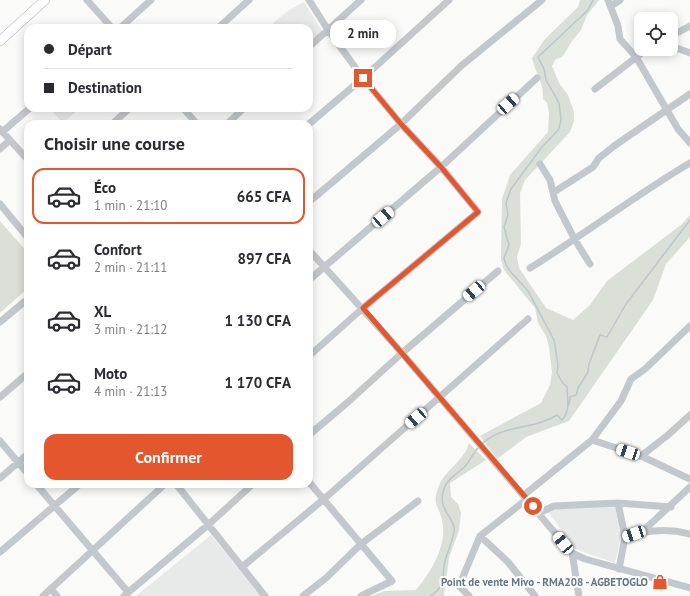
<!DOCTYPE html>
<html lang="fr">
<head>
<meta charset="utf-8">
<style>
  body { margin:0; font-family:"PT Sans",sans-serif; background:#f7f7f7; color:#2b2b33; height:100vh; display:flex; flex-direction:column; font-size:15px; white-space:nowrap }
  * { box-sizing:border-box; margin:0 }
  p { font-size:13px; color:#7c7c81 }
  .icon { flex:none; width:22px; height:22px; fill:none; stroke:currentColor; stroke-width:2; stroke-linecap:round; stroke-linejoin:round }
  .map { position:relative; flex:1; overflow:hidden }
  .side { position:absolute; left:24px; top:120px; width:289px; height:368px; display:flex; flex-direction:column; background:#fff; border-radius:12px; box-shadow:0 2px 10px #0003 }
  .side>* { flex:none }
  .guide { position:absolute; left:24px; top:24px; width:289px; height:88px; border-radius:12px; box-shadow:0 2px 10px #0003; display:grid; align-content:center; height:88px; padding:0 20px; background:#fff }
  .tools { position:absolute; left:634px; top:12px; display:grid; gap:8px }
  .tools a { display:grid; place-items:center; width:44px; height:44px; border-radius:8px; background:#fff; box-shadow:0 2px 10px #0003; font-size:20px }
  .end { position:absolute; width:18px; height:18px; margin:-9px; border:5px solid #e4572e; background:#fff; box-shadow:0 0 0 2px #fff }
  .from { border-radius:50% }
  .bubble { position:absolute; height:28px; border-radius:12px; background:#fff; box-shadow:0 2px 10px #0003; font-size:13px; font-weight:800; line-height:28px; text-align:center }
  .car { position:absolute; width:12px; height:24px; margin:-12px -6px; border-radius:5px; box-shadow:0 0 3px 1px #0007; background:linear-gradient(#fff 24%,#345 0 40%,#fff 0 76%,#345 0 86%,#fff 0) }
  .guide b { display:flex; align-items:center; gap:14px; height:38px; font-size:15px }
  .guide b+b { border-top:1px solid #e1e1e2 }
  .guide i { width:10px; height:10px; background:#2b2b33 }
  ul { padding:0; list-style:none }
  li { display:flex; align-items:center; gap:12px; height:56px; margin:0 8px 6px; padding:0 12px; border:2px solid transparent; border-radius:12px }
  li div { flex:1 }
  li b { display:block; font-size:15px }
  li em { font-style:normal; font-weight:800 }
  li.on { border-color:#e4572e }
  li>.icon { width:36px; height:36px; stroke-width:1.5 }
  h2 { padding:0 20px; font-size:18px; line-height:48px }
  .primary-button { display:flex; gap:8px; margin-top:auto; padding:8px 20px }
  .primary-button a { flex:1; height:46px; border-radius:12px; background:#e4572e; color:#fff; font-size:16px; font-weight:800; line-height:46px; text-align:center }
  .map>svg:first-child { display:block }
  .built { fill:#e8e9e9 }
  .green { fill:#dadfd7 }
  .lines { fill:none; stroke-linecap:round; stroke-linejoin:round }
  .stream { stroke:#bbc7cb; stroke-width:1.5 }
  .major-casing { stroke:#b5babe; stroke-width:10 }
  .minor { stroke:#c3c8cc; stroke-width:7 }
  .major { stroke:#fff; stroke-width:9 }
  .route { stroke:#e4572e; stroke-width:5 }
  .labels { text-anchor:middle; stroke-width:4; stroke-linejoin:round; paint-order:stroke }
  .poi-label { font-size:11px; font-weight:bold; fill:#657683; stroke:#fff; text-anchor:end }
</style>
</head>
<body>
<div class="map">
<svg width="690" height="596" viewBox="0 0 690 596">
  <rect width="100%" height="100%" fill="#fafaf8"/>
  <path class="built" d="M304,2L321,29V32L309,43V28H277L273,23L289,10Z
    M49,108H80L63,123Z
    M615,506L621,537L615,563L575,549L549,513L554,509Z
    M211,535L261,596H136Z"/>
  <path class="green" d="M580,0H599L587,15L581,30L572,41L563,56L555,60L552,66L559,83L568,95L574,112V121L570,132L525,180L520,193L521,243L517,257L519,268L546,308L573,320L590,305L607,281L682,224L690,215V237L666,264L653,300L569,421L526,437L497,459L480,436L541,403L550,385L552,372L549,347L546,336L538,323L535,308L504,270L501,260L502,199L510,175L548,132L549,113L547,103L543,99C544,82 535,73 532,58L545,39L578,7Z
    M0,221L28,253V288L0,313Z
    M469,443L486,460L450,483L451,497L458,504L461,513L459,530L449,558L444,596H371L385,591L416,590C431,572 448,545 442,520C439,506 432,505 438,488C444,470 464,462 469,443Z"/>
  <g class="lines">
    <path class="stream" d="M569,405L570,397L576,395L578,388L588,372L589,364L600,335L607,337L626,304L690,220
      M482,444C502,424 534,430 557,415L562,420C571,410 567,399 567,387L562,382L557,373L558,365L554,340L528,291L510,271L506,265L504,258L509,245L504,227L508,215L506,203L511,189L542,147L559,129L561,119L559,103L546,80L544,69L538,57L588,10L593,0
      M430,596C436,593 440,589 442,582C444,576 443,568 445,561C447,554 453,539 454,532C456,516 436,511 444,489C448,477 460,473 467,464C471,458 474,452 479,447"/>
    <defs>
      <path id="major" d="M0,41L45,0"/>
    </defs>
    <use href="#major" class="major-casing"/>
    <path class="minor" d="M87,0L112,28
      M309,0L328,30L363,78L401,124L441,167L478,212L363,308L309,356
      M608,0L618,26L620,39L636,57L678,129L690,143
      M611,6L620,0
      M120,28L151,0
      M218,28L249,0
      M671,36L690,26
      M671,46L690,53
      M309,47L361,0
      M595,89L647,49
      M183,108L197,124
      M112,124L130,108
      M227,124L244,108
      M309,124L363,78L449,0
      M0,129L28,160
      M2,132L30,108
      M0,149L10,140
      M540,164L550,180L555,201L575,240L590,264
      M554,192L593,167L599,158L614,146L690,94
      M309,202L401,124L461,66L542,0
      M0,204L28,238
      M309,250L402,353L572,553L585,559L690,588
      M530,268C584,235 634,196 690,163
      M309,280L441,167L537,78
      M0,322L24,302
      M0,397L28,373
      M309,435L348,402L402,353L498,271
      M592,440L641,456L690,479
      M0,441L28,474
      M641,456L668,435L690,415
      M0,478L28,454
      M309,482L392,581L361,596
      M36,484L128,592
      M176,484L265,596
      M524,495L592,440L621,401L631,379L645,369L690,326
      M618,503L625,537L619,569
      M539,513L554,506L618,503L671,507
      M643,531L690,487
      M480,536L508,562L535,596
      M625,537C646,530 668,528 690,534
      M0,552L80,484
      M572,553L579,596
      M242,567L324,499L528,319
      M51,589L57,596
      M43,596L165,484
      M124,596L208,525L253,484
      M303,596L326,578L361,544L418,501
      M469,596L459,586L480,536L527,499"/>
    <use href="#major" class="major"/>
  </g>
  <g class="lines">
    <path class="route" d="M363,78L401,124L441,167L478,212L363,308L533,506"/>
  </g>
  <defs>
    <symbol id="shop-bare" viewBox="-9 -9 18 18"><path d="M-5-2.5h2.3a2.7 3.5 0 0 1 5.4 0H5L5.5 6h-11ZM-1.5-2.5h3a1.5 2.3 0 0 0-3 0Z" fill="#e4572e" stroke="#fff" stroke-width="2.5" paint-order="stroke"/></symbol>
  </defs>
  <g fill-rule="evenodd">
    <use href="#shop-bare" x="649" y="571" width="22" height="22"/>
  </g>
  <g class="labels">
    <g class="poi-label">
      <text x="648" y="586">Point de vente Mivo - RMA208 - AGBETOGLO</text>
    </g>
  </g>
</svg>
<div class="tools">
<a><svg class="icon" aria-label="locate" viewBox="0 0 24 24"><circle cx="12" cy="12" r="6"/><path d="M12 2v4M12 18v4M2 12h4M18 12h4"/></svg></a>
</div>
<i class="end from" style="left:533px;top:506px"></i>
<i class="end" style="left:363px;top:78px"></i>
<div class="bubble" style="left:330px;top:20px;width:66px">2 min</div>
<i class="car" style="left:508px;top:104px;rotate:48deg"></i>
<i class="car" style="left:383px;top:217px;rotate:49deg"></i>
<i class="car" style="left:474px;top:291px;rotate:230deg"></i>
<i class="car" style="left:416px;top:418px;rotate:229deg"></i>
<i class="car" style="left:628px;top:452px;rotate:288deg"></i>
<i class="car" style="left:634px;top:534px;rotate:251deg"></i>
<i class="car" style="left:563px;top:543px;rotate:321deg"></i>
<div class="guide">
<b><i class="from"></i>Départ</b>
<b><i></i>Destination</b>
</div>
<section class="side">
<h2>Choisir une course</h2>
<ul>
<li class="on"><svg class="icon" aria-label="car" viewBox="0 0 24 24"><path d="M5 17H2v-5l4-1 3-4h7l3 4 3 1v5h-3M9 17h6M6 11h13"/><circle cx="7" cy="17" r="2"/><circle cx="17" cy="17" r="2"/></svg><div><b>Éco</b><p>1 min · 21:10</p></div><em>665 CFA</em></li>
<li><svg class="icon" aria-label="car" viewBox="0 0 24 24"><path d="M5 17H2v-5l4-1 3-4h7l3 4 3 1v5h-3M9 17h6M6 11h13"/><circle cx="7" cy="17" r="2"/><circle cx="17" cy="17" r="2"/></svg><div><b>Confort</b><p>2 min · 21:11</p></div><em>897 CFA</em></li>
<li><svg class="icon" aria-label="car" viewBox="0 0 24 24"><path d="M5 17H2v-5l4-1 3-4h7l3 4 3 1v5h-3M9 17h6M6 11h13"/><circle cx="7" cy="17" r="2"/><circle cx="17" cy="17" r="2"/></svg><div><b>XL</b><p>3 min · 21:12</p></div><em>1 130 CFA</em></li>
<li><svg class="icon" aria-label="car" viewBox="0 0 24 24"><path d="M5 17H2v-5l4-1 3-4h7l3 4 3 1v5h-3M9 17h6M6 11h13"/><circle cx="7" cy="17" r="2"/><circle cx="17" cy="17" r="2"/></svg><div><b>Moto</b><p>4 min · 21:13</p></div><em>1 170 CFA</em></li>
</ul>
<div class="primary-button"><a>Confirmer</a></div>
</section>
</div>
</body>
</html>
